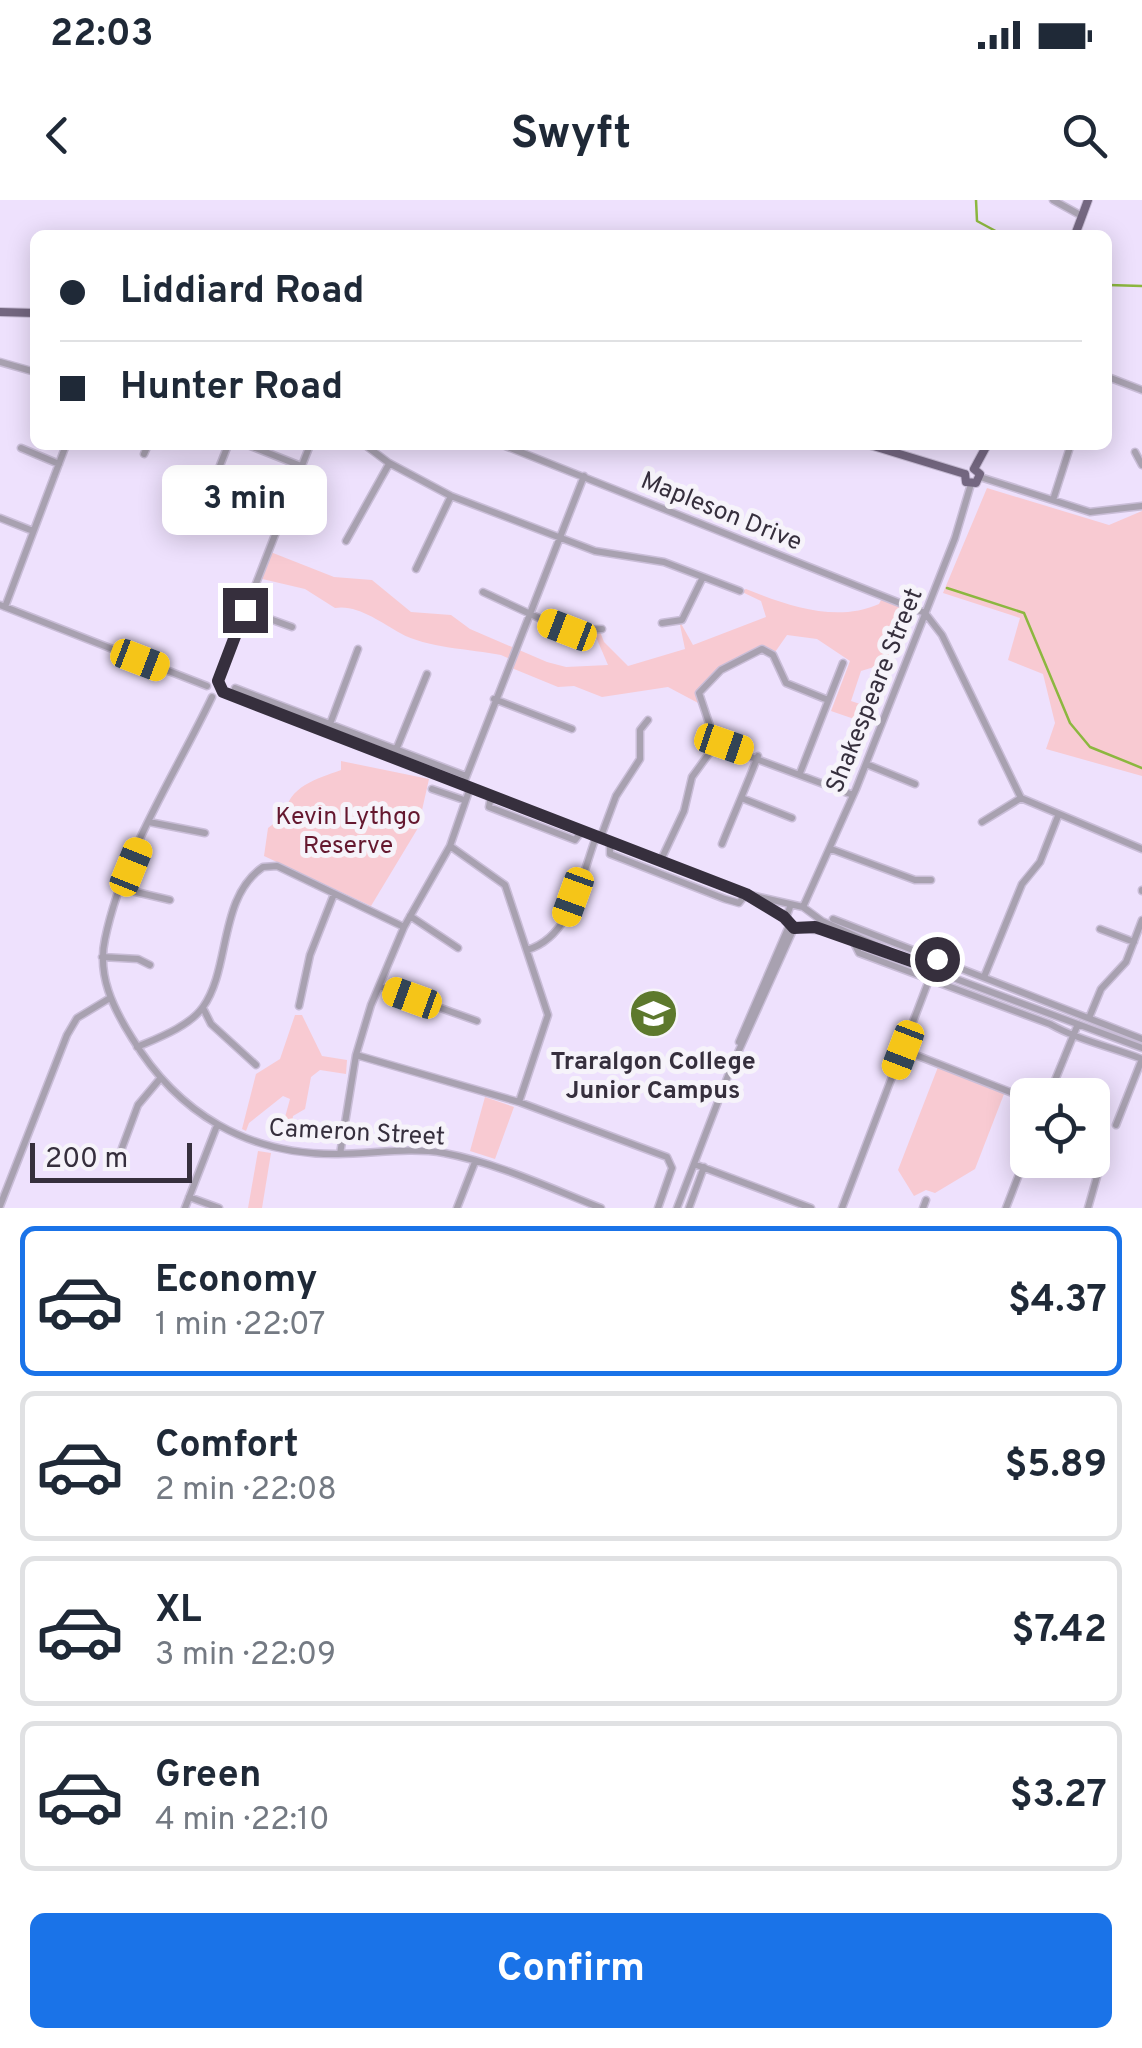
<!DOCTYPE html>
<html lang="en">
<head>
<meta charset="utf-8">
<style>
  body { margin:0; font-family:Overpass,sans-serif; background:#f2f2f3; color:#1f2937; height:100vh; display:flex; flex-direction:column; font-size:38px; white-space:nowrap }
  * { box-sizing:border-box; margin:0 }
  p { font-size:32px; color:#747a83 }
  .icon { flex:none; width:55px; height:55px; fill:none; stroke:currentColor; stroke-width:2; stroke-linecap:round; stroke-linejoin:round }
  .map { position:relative; height:1008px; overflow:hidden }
  .details { display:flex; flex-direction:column; background:#fff; flex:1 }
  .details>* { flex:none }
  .hud { position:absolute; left:30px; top:30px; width:1082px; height:220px; border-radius:15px; box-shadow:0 5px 25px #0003; display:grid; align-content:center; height:220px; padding:0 30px; background:#fff }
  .controls { position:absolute; left:1010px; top:878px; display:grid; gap:20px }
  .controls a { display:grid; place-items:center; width:100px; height:100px; border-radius:15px; background:#fff; box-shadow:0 5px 25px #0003; font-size:50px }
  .scale { position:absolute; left:30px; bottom:25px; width:162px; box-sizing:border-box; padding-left:10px; border:5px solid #362f3d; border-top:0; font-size:28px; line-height:35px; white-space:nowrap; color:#362f3d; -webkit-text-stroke:8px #f6f3fa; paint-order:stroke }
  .end { position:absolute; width:45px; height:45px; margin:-22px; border:12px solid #362f3d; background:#fff; box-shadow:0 0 0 5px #fff }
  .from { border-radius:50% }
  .bubble { position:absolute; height:70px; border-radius:15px; background:#fff; box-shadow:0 5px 25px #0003; font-size:32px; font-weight:700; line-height:70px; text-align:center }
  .car { position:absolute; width:30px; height:60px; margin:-30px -15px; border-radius:12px; box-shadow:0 0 8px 2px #0007; background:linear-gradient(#f5c518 24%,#345 0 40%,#f5c518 0 76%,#345 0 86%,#f5c518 0) }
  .hud b { display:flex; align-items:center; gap:35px; height:95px; font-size:38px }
  .hud b+b { border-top:2px solid #e0e1e3 }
  .hud i { width:25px; height:25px; background:#1f2937 }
  ul { padding:18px 0 0; list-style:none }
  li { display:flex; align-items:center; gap:30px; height:150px; margin:0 20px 15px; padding:0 10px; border:5px solid #e0e1e3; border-radius:15px }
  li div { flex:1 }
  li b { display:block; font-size:38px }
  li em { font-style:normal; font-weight:700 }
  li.current { border-color:#1a73e8 }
  li>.icon { width:90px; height:90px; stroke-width:1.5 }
  .button { display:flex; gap:20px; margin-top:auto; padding:20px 30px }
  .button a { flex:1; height:115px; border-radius:15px; background:#1a73e8; color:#fff; font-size:40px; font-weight:700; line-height:115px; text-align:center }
  .status { display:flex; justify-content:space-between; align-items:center; height:70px; padding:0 50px; background:#fff; direction:ltr }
  .status svg { height:28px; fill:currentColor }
  header { display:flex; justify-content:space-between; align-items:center; height:130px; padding:0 30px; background:#fff; font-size:45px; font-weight:700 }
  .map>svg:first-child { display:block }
  .green { fill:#f8cad2 }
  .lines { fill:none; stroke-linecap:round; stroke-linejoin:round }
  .stream { stroke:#8cb73f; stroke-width:2.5 }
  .minor-casing { stroke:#c9bdd7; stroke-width:9 }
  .major-casing { stroke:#c9bdd7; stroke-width:10 }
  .minor { stroke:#a8a1b0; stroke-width:6 }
  .major { stroke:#746781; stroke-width:8 }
  .route { stroke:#362f3d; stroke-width:12 }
  .labels { text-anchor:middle; stroke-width:10; stroke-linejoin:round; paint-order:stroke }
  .street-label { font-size:25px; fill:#362f3d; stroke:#f6f3fa }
  .park-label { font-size:25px; fill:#65182f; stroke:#f6f3fa }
  .poi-label { font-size:25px; font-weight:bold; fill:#362f3d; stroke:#f6f3fa }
</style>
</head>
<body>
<div class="status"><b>22:03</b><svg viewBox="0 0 49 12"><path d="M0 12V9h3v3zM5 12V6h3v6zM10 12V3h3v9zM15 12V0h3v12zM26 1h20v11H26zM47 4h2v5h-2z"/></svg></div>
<header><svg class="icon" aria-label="back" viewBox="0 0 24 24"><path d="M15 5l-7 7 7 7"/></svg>Swyft<svg class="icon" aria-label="search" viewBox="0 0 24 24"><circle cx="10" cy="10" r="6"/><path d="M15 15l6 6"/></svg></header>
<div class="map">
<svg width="1142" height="1008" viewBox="0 0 1142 1008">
  <rect width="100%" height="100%" fill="#eee1fd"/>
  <path class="green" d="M987,288L1109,325L1142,311V576L1046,549L1055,523L1043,474L1008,460L1020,418L943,393Z
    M268,351L334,377L372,380L411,412L451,415L470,429L547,462L566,467L608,465L593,430L599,429L604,442L628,466L685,449L679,420L693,445L766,417L761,401L740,391L746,389C788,406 836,423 879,404L883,396L910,407L887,472L874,467L861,471L851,501L863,505L857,520L831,511L850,461L817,439L787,435L773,455L766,450L727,466L701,493L700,504L668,487L602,497L574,486L558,487L507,466L510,459L501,455C471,449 426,448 400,433C382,423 357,404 335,408L305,389L258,378Z
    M341,561L429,579L418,628L371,706L264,656L268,628L285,615C288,586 317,579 341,570Z
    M295,815H302L322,856L347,860L346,874L320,870L311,877L305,909L293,916L289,941L279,939L290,899L283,896L249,923L246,931L242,929L256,874L280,859Z
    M938,867L1004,894L975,969L935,993L926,990L914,996L898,970Z
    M485,897L514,907L495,959L470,951Z
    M258,951L271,953L262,1008H248Z"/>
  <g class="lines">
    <path class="stream" d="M976,0L977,21L1003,35
      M1108,85L1142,86
      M947,388L1024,413L1070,523L1090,547L1142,568"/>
    <defs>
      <path id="minor" d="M1053,0L1082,16
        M0,162L35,172
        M1108,177L1142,190
        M248,245L301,266
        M365,245L389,263L451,296L595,351L664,362L740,391
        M503,245L925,413L942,435L1021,598L1142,649
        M21,248L59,264
        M1135,252L1142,265
        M144,254L148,245
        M980,277L1090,312L1142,306
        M214,281L228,245
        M1053,300L1070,247
        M0,318L33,331
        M346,341L389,264
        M416,369L451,296
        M483,392L567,431L602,429
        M0,405L207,486
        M5,407L66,245
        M245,410L292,427
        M662,423L682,420L703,377
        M218,481L310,245
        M235,488L466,576
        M223,492L746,694L803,707
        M212,497C175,575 123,652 105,739C97,775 113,808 132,838C178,914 248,955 338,954C372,954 409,947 444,953C497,963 550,988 601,1008
        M494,499L572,529
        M330,524L358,449
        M716,544L699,493L721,470L762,449L773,455L786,483L828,500
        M396,550L427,474
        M866,564L915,584
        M800,573L843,463
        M463,585L584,276
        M432,589L464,600
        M491,596L489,607L575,640L581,632
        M744,599L792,618
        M149,622L205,633
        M982,622L1021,598
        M600,639L616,596L640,559V530L648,520
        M610,642V654L725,699L739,703L746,694
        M722,644C734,614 746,587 758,556
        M450,646L505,685L548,815L519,902
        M831,649L915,680H931
        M660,662L684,611L692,577L716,544L853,595
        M123,689L170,700
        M1142,690V691
        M755,700L784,717
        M790,707L785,721L794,728L827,731L1142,848
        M803,707L856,589L955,338L971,284
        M803,707L822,721L887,750
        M410,716L458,748
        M833,719L1142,839
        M1100,729L1134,742
        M854,743L859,753L1050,824C1078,840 1111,847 1142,859
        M527,750C572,737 581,677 596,637
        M102,757L138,759L150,765
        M984,777L1022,684L1040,662L1058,616
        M379,786L477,821
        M299,806L310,755L334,694
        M203,808L211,824L256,865
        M1089,818L1101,789L1126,762L1142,720
        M739,842L789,726
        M137,847C158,838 190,826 203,807C231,768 218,698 263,667L277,666L404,727
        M903,850L1028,899
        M356,855L519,902L667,957L672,968L658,1008
        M1049,895L1078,824
        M1116,925L1142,859
        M122,948L138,905L159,880
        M340,954L356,855L371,805L404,727L450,646L470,588
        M694,964L811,1008
        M189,997L219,1008
        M0,1006L67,835L77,818L110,798
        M185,1008L216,928
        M457,1008L475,962
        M677,1008L731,868L794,728
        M689,1008L704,967
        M842,1008L937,759
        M923,1008L926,1000
        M1006,1008L1028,951
        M1088,1008L1098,973"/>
      <path id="major" d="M1075,35L1088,0
        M0,112L35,113
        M870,245L965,274
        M974,269L987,245
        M965,274L966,282L976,283L980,274L974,269"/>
    </defs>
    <use href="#minor" class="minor-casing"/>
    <use href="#major" class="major-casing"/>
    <use href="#minor" class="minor"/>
    <use href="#major" class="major"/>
  </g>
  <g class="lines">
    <path class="route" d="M245,410L218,481L223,492L746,694L784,717L794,728L815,727L934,769L937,759"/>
  </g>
  <defs>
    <symbol id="school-disc" viewBox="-11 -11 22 22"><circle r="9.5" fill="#5d792d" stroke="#f6f3fa"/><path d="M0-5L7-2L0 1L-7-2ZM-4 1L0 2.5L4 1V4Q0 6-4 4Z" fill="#fff"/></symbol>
  </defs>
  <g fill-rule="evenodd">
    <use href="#school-disc" x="626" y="786" width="55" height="55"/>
  </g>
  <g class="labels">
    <g class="street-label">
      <text transform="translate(722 310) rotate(22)" y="9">Mapleson Drive</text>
      <text transform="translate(873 490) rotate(-68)" y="9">Shakespeare Street</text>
      <text transform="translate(357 931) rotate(3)" y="9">Cameron Street</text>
    </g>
    <g class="park-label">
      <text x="348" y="624">Kevin Lythgo<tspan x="348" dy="29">Reserve</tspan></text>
    </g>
    <g class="poi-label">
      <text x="653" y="869">Traralgon College<tspan x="653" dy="29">Junior Campus</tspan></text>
    </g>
  </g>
</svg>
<div class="controls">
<a><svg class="icon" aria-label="locate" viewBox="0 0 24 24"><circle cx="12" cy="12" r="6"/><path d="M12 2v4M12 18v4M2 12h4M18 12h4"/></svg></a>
</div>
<div class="scale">200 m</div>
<i class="end from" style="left:937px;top:759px"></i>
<i class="end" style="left:245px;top:410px"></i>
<div class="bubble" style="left:162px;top:265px;width:165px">3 min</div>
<i class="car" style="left:567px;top:430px;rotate:291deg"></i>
<i class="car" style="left:140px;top:460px;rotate:111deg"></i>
<i class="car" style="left:724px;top:544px;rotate:109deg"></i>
<i class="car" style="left:131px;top:667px;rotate:22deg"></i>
<i class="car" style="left:573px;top:697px;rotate:200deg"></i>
<i class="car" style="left:412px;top:798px;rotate:290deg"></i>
<i class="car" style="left:903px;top:850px;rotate:201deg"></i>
<div class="hud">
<b><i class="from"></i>Liddiard Road</b>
<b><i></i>Hunter Road</b>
</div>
</div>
<section class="details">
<ul>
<li class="current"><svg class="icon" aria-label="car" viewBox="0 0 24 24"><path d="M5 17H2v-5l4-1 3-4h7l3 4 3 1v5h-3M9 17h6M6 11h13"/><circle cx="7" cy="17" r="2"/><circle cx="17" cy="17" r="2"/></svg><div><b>Economy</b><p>1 min · 22:07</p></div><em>$4.37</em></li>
<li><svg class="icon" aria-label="car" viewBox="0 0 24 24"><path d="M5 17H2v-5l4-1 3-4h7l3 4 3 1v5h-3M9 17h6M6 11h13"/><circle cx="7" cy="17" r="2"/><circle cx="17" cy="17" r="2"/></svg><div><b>Comfort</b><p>2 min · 22:08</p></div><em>$5.89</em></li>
<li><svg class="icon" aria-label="car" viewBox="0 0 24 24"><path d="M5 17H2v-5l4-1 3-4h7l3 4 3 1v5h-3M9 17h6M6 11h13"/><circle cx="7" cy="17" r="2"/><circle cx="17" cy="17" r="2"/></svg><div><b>XL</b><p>3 min · 22:09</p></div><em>$7.42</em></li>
<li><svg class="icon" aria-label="car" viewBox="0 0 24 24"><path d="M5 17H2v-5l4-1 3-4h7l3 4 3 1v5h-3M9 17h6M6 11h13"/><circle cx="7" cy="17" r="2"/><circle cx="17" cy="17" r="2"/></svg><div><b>Green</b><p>4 min · 22:10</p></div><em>$3.27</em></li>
</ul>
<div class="button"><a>Confirm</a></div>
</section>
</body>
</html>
